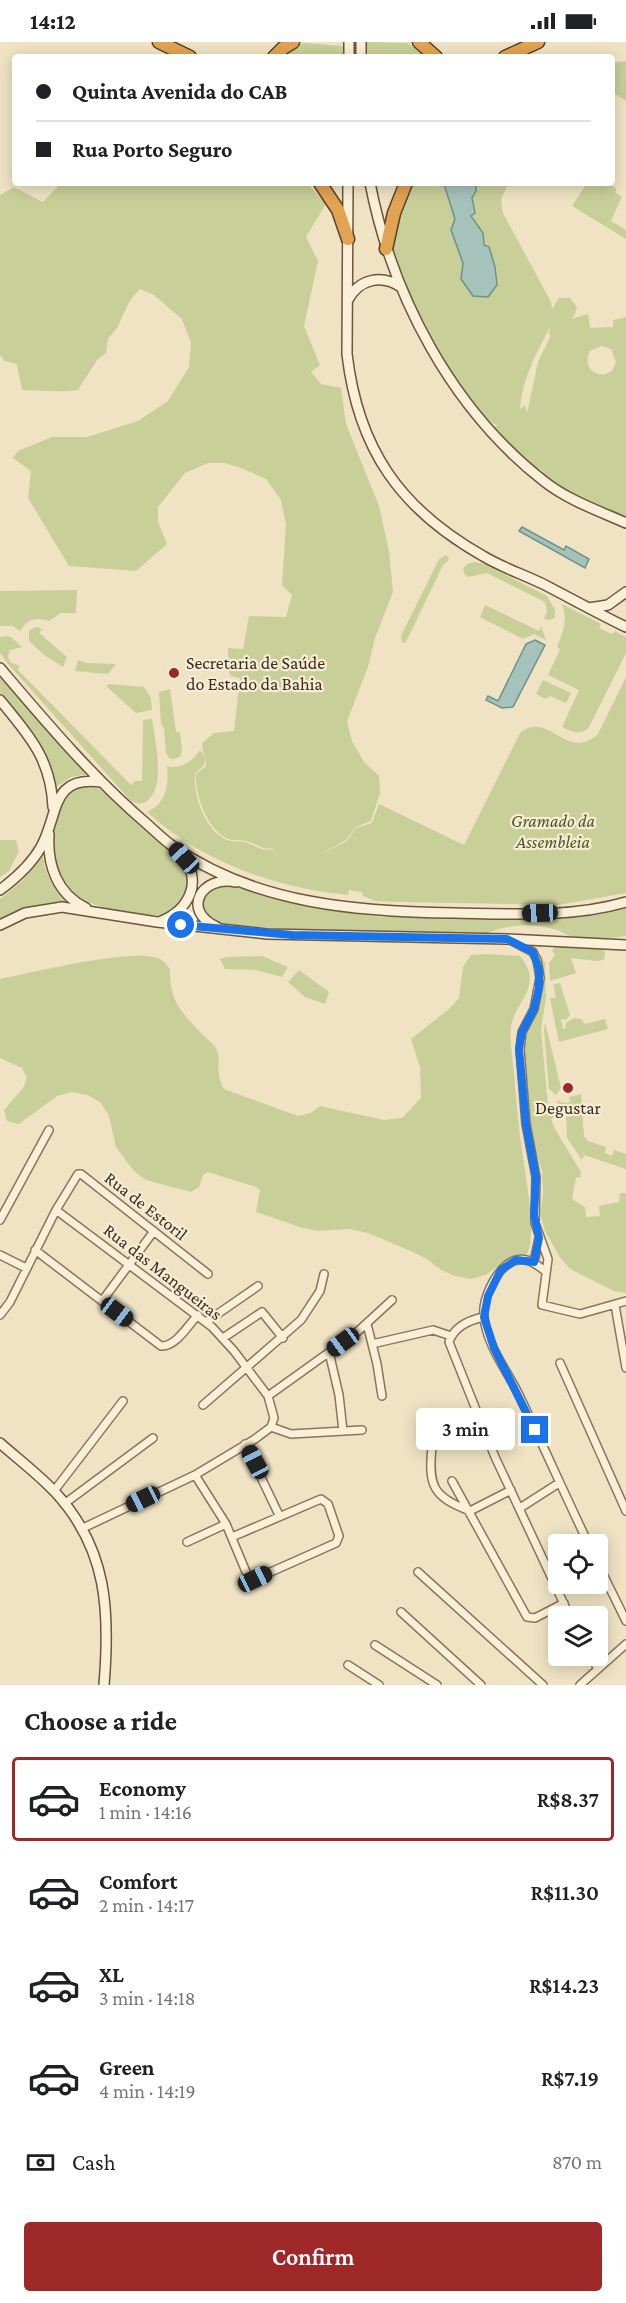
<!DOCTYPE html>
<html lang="en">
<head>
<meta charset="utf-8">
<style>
  body { margin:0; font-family:"Crimson Pro",serif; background:#f6f6f6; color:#202124; height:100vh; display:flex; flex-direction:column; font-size:22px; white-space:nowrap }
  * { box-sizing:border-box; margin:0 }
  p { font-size:20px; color:#757577 }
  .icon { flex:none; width:33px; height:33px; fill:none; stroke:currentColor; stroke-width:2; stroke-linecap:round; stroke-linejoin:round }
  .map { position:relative; height:1643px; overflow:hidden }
  .sheet { display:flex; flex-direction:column; background:#fff; flex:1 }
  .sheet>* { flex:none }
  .hud { position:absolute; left:12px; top:12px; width:603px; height:132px; border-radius:6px; box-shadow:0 3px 15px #0003; display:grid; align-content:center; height:132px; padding:0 24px; background:#fff }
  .fabs { position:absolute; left:548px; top:1492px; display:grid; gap:12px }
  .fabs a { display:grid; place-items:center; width:60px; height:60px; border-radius:6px; background:#fff; box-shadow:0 3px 15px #0003; font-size:30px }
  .end { position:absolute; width:27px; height:27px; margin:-14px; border:8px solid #1a73e8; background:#fff; box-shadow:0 0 0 3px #fff }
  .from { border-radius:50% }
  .bubble { position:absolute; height:42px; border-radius:6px; background:#fff; box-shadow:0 3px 15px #0003; font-size:20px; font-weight:600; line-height:42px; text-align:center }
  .car { position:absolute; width:18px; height:36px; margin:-18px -9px; border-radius:8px; box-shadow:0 0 4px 2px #0007; background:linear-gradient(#222 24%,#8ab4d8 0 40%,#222 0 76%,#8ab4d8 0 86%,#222 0) }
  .hud b { display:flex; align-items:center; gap:21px; height:57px; font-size:22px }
  .hud b+b { border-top:2px solid #e0e0e0 }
  .hud i { width:15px; height:15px; background:#202124 }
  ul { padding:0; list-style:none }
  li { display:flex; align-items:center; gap:18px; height:84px; margin:0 12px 9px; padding:0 12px; border:3px solid transparent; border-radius:6px }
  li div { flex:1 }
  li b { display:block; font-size:22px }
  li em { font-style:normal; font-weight:600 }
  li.on { border-color:#9e2728 }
  li>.icon { width:54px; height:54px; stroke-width:1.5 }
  h2 { padding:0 24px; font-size:27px; line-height:72px }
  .pay { display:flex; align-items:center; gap:15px; height:66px; padding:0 24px; font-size:22px }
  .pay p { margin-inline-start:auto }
  .primary-button { display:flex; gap:12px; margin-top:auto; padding:12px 24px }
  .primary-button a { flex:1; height:69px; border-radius:6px; background:#9e2728; color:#fff; font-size:24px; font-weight:600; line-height:69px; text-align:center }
  .status { display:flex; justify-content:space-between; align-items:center; height:42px; padding:0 30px; background:#fff; direction:ltr }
  .status svg { height:16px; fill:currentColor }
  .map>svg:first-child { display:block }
  .green { fill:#c8cf98; fill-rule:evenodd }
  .water { fill:#a6c3bb; stroke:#6c9289; stroke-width:1.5 }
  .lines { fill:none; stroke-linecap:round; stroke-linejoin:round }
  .street-casing { stroke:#8c745a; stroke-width:10 }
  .secondary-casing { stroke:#6e553d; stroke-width:12 }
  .highway-casing { stroke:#5a422e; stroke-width:15 }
  .street { stroke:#faf0d8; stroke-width:7 }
  .secondary { stroke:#faf0d8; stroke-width:9 }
  .highway { stroke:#e2a352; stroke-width:12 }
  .route { stroke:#1a73e8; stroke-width:8 }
  .poi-dot { fill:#9e2728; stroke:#f7edd4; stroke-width:2 }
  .labels { text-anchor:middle; stroke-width:4.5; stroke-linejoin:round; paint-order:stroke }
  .poi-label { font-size:18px; fill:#3b2c1e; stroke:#f7edd4; text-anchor:start }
  .park-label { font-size:18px; font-style:italic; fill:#4b5924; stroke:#f7edd4 }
  .street-label { font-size:18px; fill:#3b2c1e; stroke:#f7edd4 }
</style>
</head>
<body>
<div class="status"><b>14:12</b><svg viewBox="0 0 49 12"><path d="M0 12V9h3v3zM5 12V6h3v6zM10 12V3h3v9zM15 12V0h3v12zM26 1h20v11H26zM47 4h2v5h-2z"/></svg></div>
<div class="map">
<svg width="626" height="1643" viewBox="0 0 626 1643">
  <rect width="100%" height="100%" fill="#f0e3c4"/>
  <path class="green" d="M366,0L408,1L429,15H366Z
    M305,1L343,4L344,15H280L292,5Z
    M626,19V59L612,50V21Z
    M61,141H307L326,162L306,195L318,219L304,284L320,323L311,330L321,342L341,346L346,382L379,464L389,509L393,550L375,596L368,625L347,679L352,699L364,720L379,734L380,751L371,779L356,785L346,798L315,815L347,799L356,786L372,781L379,762L464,803L520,691C547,667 568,721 598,692L626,635V851L558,863L398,860L375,859L363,854L362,850L349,848L348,853C275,846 202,820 147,770C166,762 169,743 167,724C181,728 193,719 200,708L205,715L204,723L195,732C193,753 205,789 227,798C233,800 239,799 245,800C255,803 262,810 272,807L281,818L272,806C263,809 256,801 246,799C239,797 231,800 224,795C206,783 195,753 196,732L206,724C206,715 202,710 202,701L214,691L234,689L240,636L231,634L228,627V606L243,607L249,574L286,575L292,553L282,543L286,483L281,458L266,437L241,426L225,421H208L185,431L158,465V480L167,502L136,529L69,524L28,456L31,429L13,416L18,409L52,395H87L138,379L168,359L189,325L191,301L182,277L154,253L140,247L130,258L117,286L108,297L106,311L97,318L78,348C59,351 41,348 22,348L17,322L5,319L0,313V153L14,145L43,160Z
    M406,141H444L455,177L451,188L463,221L461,237L491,248L497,243L495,225L489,205L484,203L483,191L471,173L475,170L472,155L475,143L473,141H509L501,157L503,171L551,260L552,267L559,256H570L577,265L575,272L571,277L588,272L590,286L613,285V278L626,275V481L579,460L550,439L539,425L545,440L487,384H498L478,373L439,317L392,224L390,184ZM550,285L549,294L551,293L538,320L527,371L525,363L520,367C523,334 536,313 550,285ZM602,304L611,307L616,320L612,329C596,339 582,325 590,309Z
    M587,141H607L617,147L615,150L622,155L611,179L626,188V197L572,164Z
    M446,513L449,516L447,520L443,523L406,600L402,601L401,594L439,517Z
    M475,520L484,522L547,554L555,568V576L549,578L544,577L547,569L545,560L487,531L468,535L465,533L463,527L467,522Z
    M77,548L76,571H61L49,579C37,575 26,577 20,589L13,584H0V549Z
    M562,562L601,582L599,586L612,592L615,589L626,595V611L588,687C578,693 572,690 562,685L579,648L548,633L560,607L557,605C563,590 568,578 562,562Z
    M485,563L539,589L541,584L546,598L534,592L523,597L480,575Z
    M37,585L42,587L39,591L67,615L63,625L44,613L29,599V588Z
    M5,594L11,595L22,605L10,608L8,614L10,620L19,624L18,628L131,743L135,739H142L143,678L152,677C155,698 166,743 148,758C143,763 136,762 131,759L9,623L0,611V595Z
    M78,618L87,621L116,622L108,632L75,629Z
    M0,634L88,732L71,735L56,745L51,725L38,697L0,650Z
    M543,638L571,651L566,661L550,654L546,657L536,652Z
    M108,642L144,645L151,656L152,668L136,671L107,645Z
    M170,647L176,690H180L182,709L180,715L174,717L169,716L166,711L164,686L161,682L159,650Z
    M89,744L100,747L179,815C195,843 190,852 167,873C139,875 87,867 67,846C45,821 46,745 89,744Z
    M0,798H16L19,809L9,829L0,835Z
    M43,814C45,835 55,850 72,862C47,859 22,867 0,878V857L21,840Z
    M220,843L232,844L311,866L382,875H562L592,873L626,866V894C610,896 590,899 574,895C568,894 562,890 557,888C532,880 507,882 483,893L245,885C222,882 192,881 207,849Z
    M600,901L605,911L604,918L596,919L571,916L576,931L550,939L549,921L555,913L552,909L556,903Z
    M487,912L520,914C545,944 515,958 511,985C510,993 511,1004 512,1013C515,1037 516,1061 519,1085C521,1113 539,1189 527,1212L512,1215L485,1233L471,1237L455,1234L441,1228L427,1217L413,1210L368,1191L350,1187L318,1189L303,1186L256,1170L260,1148L256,1145L208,1130L203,1133L199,1145L191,1150L146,1138L134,1129L116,1105L109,1074L101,1061L88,1053L72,1050L57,1054L19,1082L7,1079L4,1068L23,1046L27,1036L22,1026L0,1016V937C32,931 134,905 160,917C164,919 167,924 170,927C169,959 182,971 203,993C207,997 213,1001 216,1006C223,1019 213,1028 224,1047L298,1074L311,1071L320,1064L384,1078L402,1076L421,1056L420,1025L411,997L449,967L459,956L463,925L471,913Z
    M541,913L545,921L546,955L541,988L548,1064L552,1067L556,1065V1074L551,1077L555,1087L581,1130L580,1136L576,1135L572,1157L585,1165L586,1175L600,1174L599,1164L619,1160L620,1151H626V1251L614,1249L570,1227L560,1215L545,1189L540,1172L543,1152L542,1129L538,1116L528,1096L520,1007L537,957V918Z
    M262,914L288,925L282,935L256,928L225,927L220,917L227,915Z
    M299,928L329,950L325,962L305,955L288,940Z
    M560,941L570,973L566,978L561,977L563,987H565L566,981L574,976L581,977L585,982L605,977L608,987L559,1000L550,956H556L553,942Z
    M545,980L561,1046L556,1053L549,1047L544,988Z
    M581,1052L584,1094L588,1099L606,1105L605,1111L612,1114L614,1108L626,1112V1127L584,1113L582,1118L567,1096L566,1066L558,1063L557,1057C560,1061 565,1061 570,1060L569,1055Z"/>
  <path class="water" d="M473,141L476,143V149L472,156L475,171L471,174L483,191L484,203L489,205L495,225L497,243L488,255L473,254L461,237L463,221L451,188L455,177L444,142Z
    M522,485L564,508L566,504L589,517L585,526L519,489Z
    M535,598L545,603L513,665L502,666L486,658L488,654L498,659L526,602Z"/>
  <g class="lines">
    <defs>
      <path id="street" d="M510,898L533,910L537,918L540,936L534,967L522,990L520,1007L526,1082L536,1135L535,1181L548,1217L542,1263L580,1272L626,1259
        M56,1168L212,1285L234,1309L268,1354L274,1376L271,1385L255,1397L195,1433L81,1487
        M0,1178L49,1088
        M35,1208L161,1304C176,1305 188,1283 198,1273
        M0,1213L26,1226
        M534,1220L539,1196
        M545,1229C534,1220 522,1212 508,1222C495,1231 482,1257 484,1274C486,1303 507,1328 519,1353C543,1403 565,1453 589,1503
        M102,1259L154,1189
        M615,1263L626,1326
        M0,1273L10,1260L56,1168L78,1132H81L208,1232
        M484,1275C469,1278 454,1285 449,1300L495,1415L570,1575
        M206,1280L258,1244
        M367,1282L377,1322L382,1354
        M223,1296L262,1270L283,1296
        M372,1302L433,1288L451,1294
        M329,1310L339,1353L343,1389
        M560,1321L626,1469
        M268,1354L356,1291L392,1258
        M203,1363L301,1278L320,1249L324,1232
        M271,1385L291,1392L362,1388
        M245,1402L279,1473
        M432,1405C428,1444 433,1455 470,1469L511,1448
        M195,1433L226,1482L249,1537H255L336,1501L339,1494L328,1462L321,1457L232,1495
        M452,1439L527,1575L535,1576L564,1561
        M54,1449L123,1359
        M64,1462L153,1396
        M520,1466L559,1441
        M187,1500L226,1482
        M597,1520L626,1579
        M418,1530L543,1643
        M401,1570L481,1643
        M375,1603L437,1643
        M591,1614L598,1627
        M348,1623L379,1643
        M580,1643L626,1602"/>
      <path id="secondary" d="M349,15V0
        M361,15V0
        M348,141L347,312C358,407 400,467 483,514C503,526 525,533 545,543C572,557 599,572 626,585
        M370,141C392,254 452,368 545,440C568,458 599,469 626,481
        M348,258C359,237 381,232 401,245
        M589,566L608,563L626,550
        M0,626C46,680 93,736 147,782C156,790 165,799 174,805C255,862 359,870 454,871C510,872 571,876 626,860
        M0,658C29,693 51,717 53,765
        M49,792C47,823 57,852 86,866
        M0,848C16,836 31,823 41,805C59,773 50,733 101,740
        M159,880C189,869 205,838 180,812
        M0,883L25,871L62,865L157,880L267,892L507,897L626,903
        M217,885C181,869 201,833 236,840
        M0,1401C18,1417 38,1432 55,1450C108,1507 110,1570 104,1643"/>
      <path id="highway" d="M159,0L190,15
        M419,0L436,15
        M274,15L283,6L293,0
        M505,15L538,0
        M320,141L338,168L348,197
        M386,207L394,171L406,141"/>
    </defs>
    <use href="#street" class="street-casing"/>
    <use href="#secondary" class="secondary-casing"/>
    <use href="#highway" class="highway-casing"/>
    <use href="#street" class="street"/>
    <use href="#secondary" class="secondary"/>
    <use href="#highway" class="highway"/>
  </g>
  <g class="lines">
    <path class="route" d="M181,883L292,893L507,897L533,910L539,927V946L534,967L522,990L519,1007L526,1082L536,1136L534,1173L539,1196L534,1220L516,1218L501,1228L488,1254L484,1275L494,1306L535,1388"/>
  </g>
  <g class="poi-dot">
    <circle cx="174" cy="631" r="6"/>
    <circle cx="568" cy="1046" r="6"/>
  </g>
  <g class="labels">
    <g class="poi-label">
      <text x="186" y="627">Secretaria de Saúde<tspan x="186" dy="21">do Estado da Bahia</tspan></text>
      <text x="568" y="1072" text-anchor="middle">Degustar</text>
    </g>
    <g class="park-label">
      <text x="553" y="785">Gramado da<tspan x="553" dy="21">Assembleia</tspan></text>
    </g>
    <g class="street-label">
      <text transform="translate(146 1164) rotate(38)" y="6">Rua de Estoril</text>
      <text transform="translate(163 1230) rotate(38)" y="6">Rua das Mangueiras</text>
    </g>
  </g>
</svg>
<div class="fabs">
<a><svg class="icon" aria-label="locate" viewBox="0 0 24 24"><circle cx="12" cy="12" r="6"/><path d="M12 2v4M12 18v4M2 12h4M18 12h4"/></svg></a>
<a><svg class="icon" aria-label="layers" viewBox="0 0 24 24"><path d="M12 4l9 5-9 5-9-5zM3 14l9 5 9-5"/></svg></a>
</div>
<i class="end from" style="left:181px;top:883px"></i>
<i class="end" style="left:535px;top:1388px"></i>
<div class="bubble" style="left:416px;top:1366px;width:99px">3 min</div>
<i class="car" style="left:184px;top:816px;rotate:317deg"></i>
<i class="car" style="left:540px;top:871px;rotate:268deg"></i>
<i class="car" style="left:117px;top:1270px;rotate:127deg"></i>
<i class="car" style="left:343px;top:1300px;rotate:234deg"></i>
<i class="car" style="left:255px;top:1420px;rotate:332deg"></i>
<i class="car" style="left:143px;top:1457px;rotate:244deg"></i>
<i class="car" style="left:255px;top:1537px;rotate:65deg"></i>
<div class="hud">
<b><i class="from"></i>Quinta Avenida do CAB</b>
<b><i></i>Rua Porto Seguro</b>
</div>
</div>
<section class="sheet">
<h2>Choose a ride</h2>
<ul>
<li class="on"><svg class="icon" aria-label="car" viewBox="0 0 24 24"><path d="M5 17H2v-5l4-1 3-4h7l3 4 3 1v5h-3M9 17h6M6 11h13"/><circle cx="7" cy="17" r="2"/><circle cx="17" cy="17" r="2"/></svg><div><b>Economy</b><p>1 min · 14:16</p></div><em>R$8.37</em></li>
<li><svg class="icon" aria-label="car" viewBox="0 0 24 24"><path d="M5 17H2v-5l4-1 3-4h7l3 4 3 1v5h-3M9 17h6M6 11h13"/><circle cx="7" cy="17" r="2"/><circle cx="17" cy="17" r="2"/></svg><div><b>Comfort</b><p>2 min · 14:17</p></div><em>R$11.30</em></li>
<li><svg class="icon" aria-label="car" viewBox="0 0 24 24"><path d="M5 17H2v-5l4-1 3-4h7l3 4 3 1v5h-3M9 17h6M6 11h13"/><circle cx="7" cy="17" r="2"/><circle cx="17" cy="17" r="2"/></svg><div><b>XL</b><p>3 min · 14:18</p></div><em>R$14.23</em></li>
<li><svg class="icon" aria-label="car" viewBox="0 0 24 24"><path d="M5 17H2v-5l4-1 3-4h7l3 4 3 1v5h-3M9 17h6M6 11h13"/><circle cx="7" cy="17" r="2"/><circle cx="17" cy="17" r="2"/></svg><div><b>Green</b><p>4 min · 14:19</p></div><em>R$7.19</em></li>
</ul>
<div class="pay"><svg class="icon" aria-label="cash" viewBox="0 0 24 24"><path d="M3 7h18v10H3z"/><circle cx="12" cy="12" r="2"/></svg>Cash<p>870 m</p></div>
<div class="primary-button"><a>Confirm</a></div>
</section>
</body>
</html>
